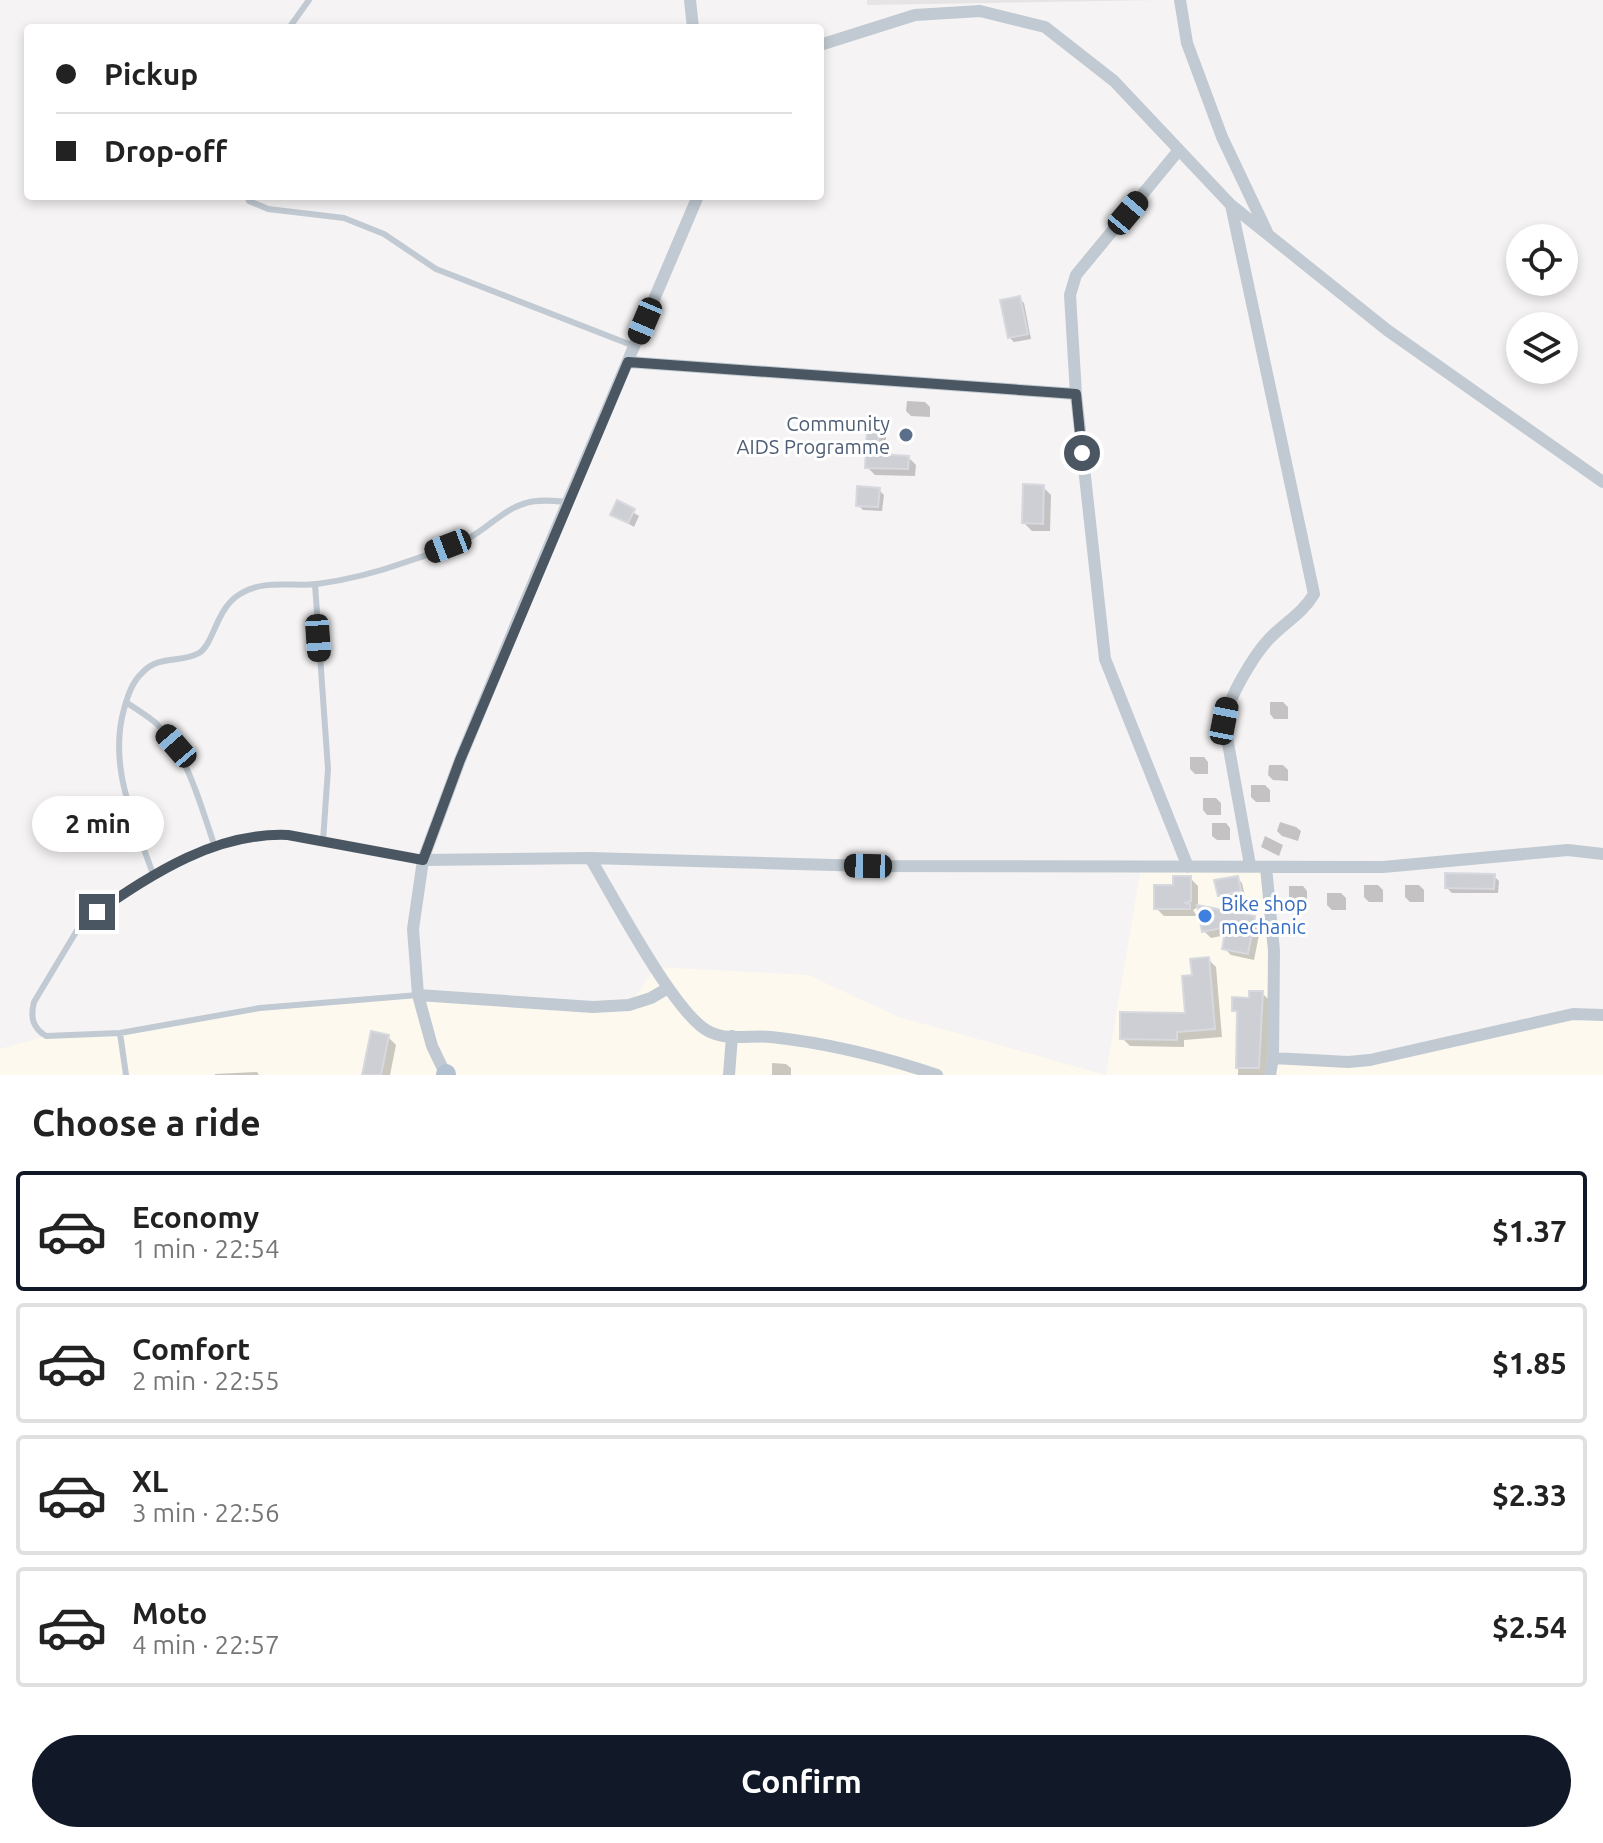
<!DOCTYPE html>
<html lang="en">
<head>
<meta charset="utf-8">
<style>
  body { margin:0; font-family:Ubuntu,sans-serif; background:#f2f2f2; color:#222; height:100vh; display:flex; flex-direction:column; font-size:30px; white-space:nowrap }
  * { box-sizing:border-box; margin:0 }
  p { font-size:26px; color:#767676 }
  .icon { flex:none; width:44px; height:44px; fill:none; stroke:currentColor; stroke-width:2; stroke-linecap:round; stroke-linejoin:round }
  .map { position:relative; height:1075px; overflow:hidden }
  .sheet { display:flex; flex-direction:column; background:#fff; flex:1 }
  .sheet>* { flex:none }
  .top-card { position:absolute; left:24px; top:24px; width:800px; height:176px; border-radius:8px; box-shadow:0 4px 12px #0003; display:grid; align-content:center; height:176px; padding:0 32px; background:#fff }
  .controls { position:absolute; left:1506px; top:224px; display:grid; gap:16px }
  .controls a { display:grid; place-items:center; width:72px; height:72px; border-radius:50%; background:#fff; box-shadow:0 4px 12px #0003; font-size:40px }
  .end { position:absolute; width:36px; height:36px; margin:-18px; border:10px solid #4a5661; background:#fff; box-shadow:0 0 0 4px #fff }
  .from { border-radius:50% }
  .bubble { position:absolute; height:56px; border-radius:28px; background:#fff; box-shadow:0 4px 12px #0003; font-size:26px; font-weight:700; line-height:56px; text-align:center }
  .car { position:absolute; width:24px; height:48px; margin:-24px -12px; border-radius:10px; box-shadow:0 0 6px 2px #0007; background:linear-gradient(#222 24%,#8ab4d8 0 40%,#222 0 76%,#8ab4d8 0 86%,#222 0) }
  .top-card b { display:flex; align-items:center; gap:28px; height:76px; font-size:30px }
  .top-card b+b { border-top:2px solid #e0e0e0 }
  .top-card i { width:20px; height:20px; background:#222 }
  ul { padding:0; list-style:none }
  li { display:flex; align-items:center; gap:24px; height:120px; margin:0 16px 12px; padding:0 16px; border:4px solid #e0e0e0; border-radius:8px }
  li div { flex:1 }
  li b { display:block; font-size:30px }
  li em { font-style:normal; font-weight:700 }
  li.selected { border-color:#111827 }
  li>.icon { width:72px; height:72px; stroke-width:1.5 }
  h2 { padding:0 32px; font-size:36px; line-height:96px }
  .cta { display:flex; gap:16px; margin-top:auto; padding:16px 32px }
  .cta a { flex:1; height:92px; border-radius:48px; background:#111827; color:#fff; font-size:32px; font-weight:700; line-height:92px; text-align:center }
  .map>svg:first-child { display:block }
  .commercial { fill:#fdf9ef }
  .education { fill:#e6e4e5 }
  .shadow { fill:#0003 }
  .building { fill:#cdcfd5; stroke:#d7d9de; stroke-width:2 }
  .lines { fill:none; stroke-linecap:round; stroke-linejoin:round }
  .service { stroke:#c1cad2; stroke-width:6 }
  .minor { stroke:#c1cad2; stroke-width:12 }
  .primary { stroke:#b3c2d1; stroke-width:20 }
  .route { stroke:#4a5661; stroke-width:10 }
  .service-dot { fill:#5c6f8a; stroke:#fff; stroke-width:3 }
  .shop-dot { fill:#3f7fe0; stroke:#fff; stroke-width:3 }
  .labels { text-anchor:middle; stroke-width:6; stroke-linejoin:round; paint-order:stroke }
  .service-label { font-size:20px; fill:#4e5e75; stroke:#fff; text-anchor:end }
  .shop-label { font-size:20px; fill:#366cbe; stroke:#fff; text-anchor:start }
</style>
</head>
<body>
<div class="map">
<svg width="1603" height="1075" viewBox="0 0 1603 1075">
  <rect width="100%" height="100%" fill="#f5f3f3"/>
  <path class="commercial" d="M1141,867H1266L1273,1057L1347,1062L1573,1014L1603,1015V1075H0V1049L46,1036L120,1033L260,1008L418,995L629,1005L656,967L808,975L899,1017L1106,1075Z"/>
  <path class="education" d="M867,0H1156L867,5Z"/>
  <path class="shadow" d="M1019,298L1024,303L1031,339L1014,342L1009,337Z
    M907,401L925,402L930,407V417L911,416L906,411Z
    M878,429L886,437L885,457H908L916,465L915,476L875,475L867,467Z
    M1043,487L1051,495L1050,531H1032L1024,523Z
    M879,490L884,495L882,511L863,510L858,505Z
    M618,503L639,516L634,527L612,514Z
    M1270,702H1283L1288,707V719H1274L1270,714Z
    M1190,757H1204L1208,762V774H1195L1190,769Z
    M1269,765H1283L1288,770V781L1273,780L1268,775Z
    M1251,785H1265L1270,790V802H1256L1251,797Z
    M1203,798H1216L1221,803V815H1207L1203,810Z
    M1280,822L1296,827L1301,831L1298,841L1282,836L1277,831Z
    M1212,823H1226L1230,828V840H1217L1212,836Z
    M1265,836L1283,845L1279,856L1261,847Z
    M1494,876L1499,881L1498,893H1452L1447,888Z
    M1190,878L1198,886V907L1193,910L1197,916H1164L1156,908L1175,887Z
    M1237,878L1242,883L1245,896L1224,900L1219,895Z
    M1364,885H1378L1383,890V902H1369L1364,897Z
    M1405,885H1419L1424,890V902H1410L1405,897Z
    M1289,886H1303L1307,891V904H1294L1289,899Z
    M1327,893H1341L1346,898V910H1332L1327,905Z
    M1254,918L1261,925L1254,960L1231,955L1224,948L1226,935L1211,938L1204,931Z
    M1208,959L1216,967L1222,1037L1184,1040V1047L1130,1046L1122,1038L1187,1015L1194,977Z
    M1262,993L1270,1001L1266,1075H1238L1239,1015L1234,1010Z
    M388,1037L396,1045L390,1075H364Z
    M772,1063L786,1064L791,1068V1075H772Z
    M257,1072L259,1075H215V1074Z"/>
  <path class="building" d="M1020,296L1028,334L1008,338L1000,300Z
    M867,427H879L878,454L909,456L908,469L865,468Z
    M1023,484L1044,485L1043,524L1022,523Z
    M857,486L880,488L878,507L856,506Z
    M617,500L635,509L628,523L610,515Z
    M1445,873L1495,874L1494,889L1445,888Z
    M1173,876H1191V901L1184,903L1190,904V909H1154V885H1173Z
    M1238,876L1241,891L1218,896L1214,880Z
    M1197,905L1255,916L1248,954L1222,949L1226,927L1202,932Z
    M1209,957L1215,1029L1177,1032V1040L1120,1039V1012L1185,1013L1182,976L1192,975L1190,959Z
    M1249,991H1263L1259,1068H1236L1237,1011H1232V997L1249,998Z
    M371,1031L389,1035L381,1075H362Z"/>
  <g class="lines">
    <path class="service" d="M289,28L309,0
      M247,196L249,201L268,209L344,218L384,234L436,269L634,346
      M315,584L328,769L323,841
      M126,702C136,709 148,716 157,724C189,757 200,804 215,847
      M153,874C134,820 108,767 124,709C128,695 132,682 143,672C159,655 182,663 199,653C214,644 216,608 240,594C263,579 292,587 317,584C347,580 378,572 406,562C427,555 449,548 469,538C488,528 504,509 526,503C538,499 555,501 568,502
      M418,995L260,1008L120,1033L46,1036C33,1028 30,1018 34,1002L79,927L88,919L153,874L201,852L229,843L276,835L323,841L422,860
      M120,1033L126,1075"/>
    <path class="minor" d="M690,0L693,28
      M1180,0L1187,43L1222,137L1267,232
      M820,45L915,15L980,11L1045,27L1114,81L1231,205L1387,330L1603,482
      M1179,150L1076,275L1070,295L1076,394L1105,659L1188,867
      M1231,205L1314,594C1303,613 1284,623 1269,639C1253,656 1228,699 1224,721L1250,865
      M628,362L1076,394
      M590,858C613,896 676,1017 710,1032C728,1041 752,1035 771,1037C827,1043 884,1057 937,1075
      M423,860L590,858L868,866L1383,867L1568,850L1603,854
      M1266,867L1274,951L1273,1058L1270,1075
      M418,995L593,1007L629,1005L651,998L668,988
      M1273,1058L1348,1062L1370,1060L1573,1014L1603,1015
      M446,1075L432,1046L418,995L413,929L423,860L460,760L521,612L698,196
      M729,1075L732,1036"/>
    <path class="primary" d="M446,1074V1075"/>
  </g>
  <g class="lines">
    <path class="route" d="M97,912C154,873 216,832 288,835L423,860L460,760L628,362L1076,394L1082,453"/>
  </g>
  <circle class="service-dot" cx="906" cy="435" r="8"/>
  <circle class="shop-dot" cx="1205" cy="916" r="8"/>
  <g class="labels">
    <g class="service-label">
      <text x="890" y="431">Community<tspan x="890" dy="23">AIDS Programme</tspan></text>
    </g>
    <g class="shop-label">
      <text x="1221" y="911">Bike shop<tspan x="1221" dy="23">mechanic</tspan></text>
    </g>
  </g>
</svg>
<div class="controls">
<a><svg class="icon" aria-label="locate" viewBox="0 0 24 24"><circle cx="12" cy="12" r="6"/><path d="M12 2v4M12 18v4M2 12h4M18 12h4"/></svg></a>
<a><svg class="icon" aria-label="layers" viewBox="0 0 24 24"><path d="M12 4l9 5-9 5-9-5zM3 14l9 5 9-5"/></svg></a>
</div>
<i class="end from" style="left:1082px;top:453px"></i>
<i class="end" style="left:97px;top:912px"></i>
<div class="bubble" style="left:32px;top:796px;width:132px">2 min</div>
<i class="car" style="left:1128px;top:213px;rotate:40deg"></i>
<i class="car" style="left:645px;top:321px;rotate:203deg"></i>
<i class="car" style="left:448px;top:546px;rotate:249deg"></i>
<i class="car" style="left:318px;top:638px;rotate:176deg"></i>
<i class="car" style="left:1224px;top:721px;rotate:11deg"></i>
<i class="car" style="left:176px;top:746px;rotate:319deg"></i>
<i class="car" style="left:868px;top:866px;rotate:271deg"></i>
<div class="top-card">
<b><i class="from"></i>Pickup</b>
<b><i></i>Drop-off</b>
</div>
</div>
<section class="sheet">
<h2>Choose a ride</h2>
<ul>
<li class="selected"><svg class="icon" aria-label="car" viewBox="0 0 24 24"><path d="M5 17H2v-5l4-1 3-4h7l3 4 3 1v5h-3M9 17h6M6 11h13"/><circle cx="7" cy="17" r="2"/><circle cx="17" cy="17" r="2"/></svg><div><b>Economy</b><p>1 min · 22:54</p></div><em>$1.37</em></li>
<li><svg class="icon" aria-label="car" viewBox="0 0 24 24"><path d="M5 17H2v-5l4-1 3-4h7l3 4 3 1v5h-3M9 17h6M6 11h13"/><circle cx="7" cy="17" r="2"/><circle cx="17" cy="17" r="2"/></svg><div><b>Comfort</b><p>2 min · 22:55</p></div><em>$1.85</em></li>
<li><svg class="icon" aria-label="car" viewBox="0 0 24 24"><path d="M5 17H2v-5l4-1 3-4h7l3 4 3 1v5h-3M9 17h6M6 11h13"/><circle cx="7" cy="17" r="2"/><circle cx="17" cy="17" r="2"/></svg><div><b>XL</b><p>3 min · 22:56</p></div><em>$2.33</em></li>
<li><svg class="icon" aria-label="car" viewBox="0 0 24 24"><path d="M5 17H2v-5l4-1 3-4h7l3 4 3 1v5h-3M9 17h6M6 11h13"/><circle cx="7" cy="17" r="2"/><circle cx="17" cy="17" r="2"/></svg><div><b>Moto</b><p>4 min · 22:57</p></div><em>$2.54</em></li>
</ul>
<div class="cta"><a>Confirm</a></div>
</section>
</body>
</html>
